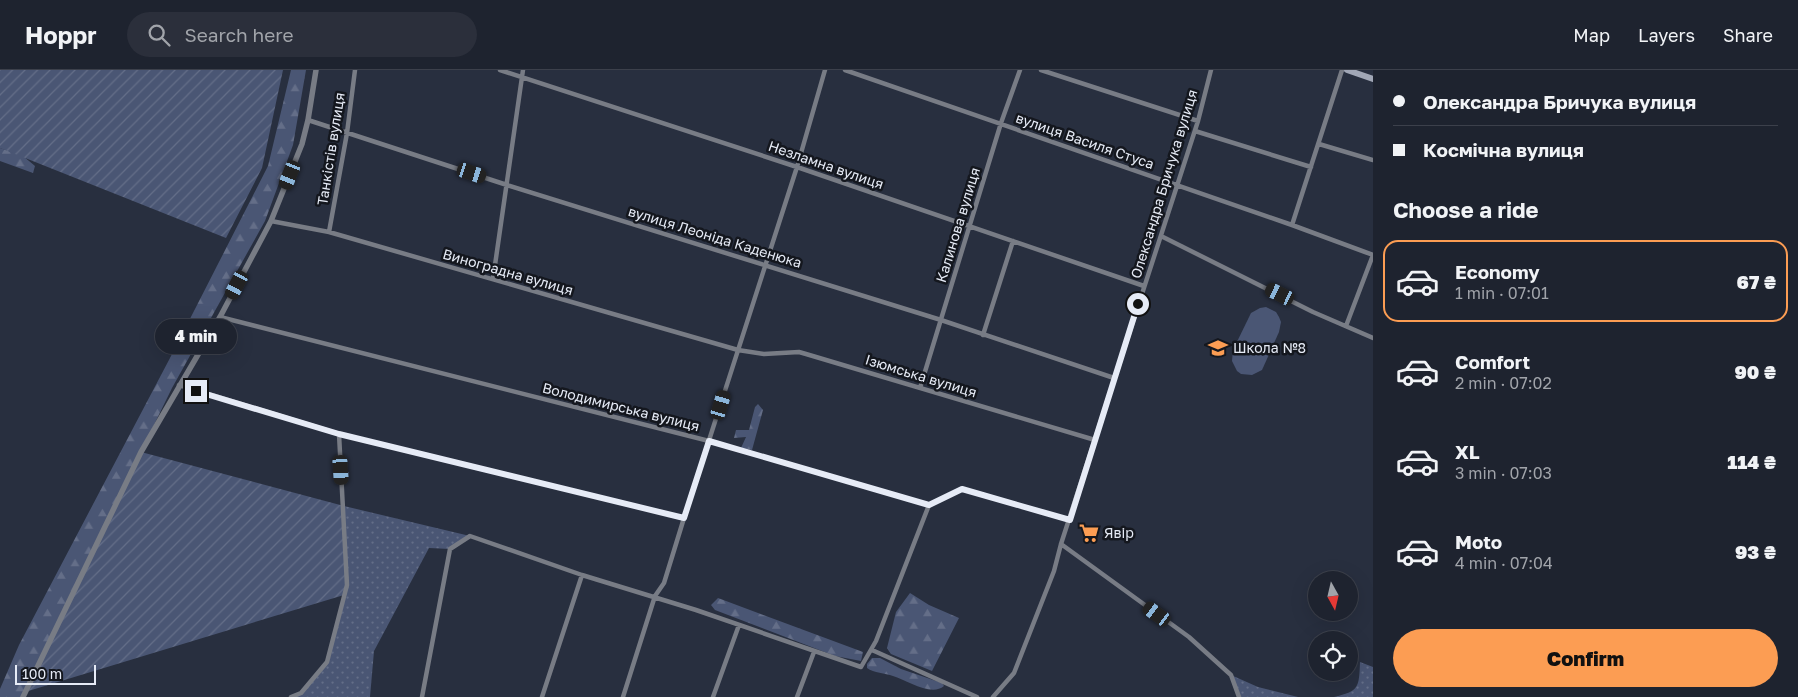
<!DOCTYPE html>
<html lang="en">
<head>
<meta charset="utf-8">
<style>
  body { margin:0; font-family:"Golos Text",sans-serif; background:#2b2f3b; color:#f1f3f6; height:100vh; display:flex; flex-direction:column; font-size:19px; white-space:nowrap }
  * { box-sizing:border-box; margin:0 }
  p { font-size:16px; color:#a1a4aa }
  .icon { flex:none; width:28px; height:28px; fill:none; stroke:currentColor; stroke-width:2; stroke-linecap:round; stroke-linejoin:round }
  .map { position:relative; flex:1; overflow:hidden }
  .drawer { display:flex; flex-direction:column; background:#1e232f; width:425px }
  .drawer>* { flex:none }
  .hud { display:grid; align-content:center; height:110px; padding:0 20px; background:#1e232f }
  .needle { width:32px; rotate:172deg }
  .controls { position:absolute; left:1308px; top:501px; display:grid; gap:10px }
  .controls a { display:grid; place-items:center; width:50px; height:50px; border-radius:50%; background:#1e232f; box-shadow:0 5px 20px #0002,0 0 0 1px #3c404b; font-size:25px }
  .scale { position:absolute; left:15px; bottom:12px; width:81px; box-sizing:border-box; padding-left:5px; border:2px solid #e6ebf6; border-top:0; font-size:14px; line-height:18px; white-space:nowrap; color:#e6ebf6; -webkit-text-stroke:4px #14171e; paint-order:stroke }
  .end { position:absolute; width:22px; height:22px; margin:-11px; border:6px solid #e6ebf6; background:#111; box-shadow:0 0 0 2px #111 }
  .from { border-radius:50% }
  .bubble { position:absolute; height:35px; border-radius:18px; background:#1e232f; box-shadow:0 5px 20px #0002,0 0 0 1px #3c404b; font-size:16px; font-weight:800; line-height:35px; text-align:center }
  .car { position:absolute; width:15px; height:30px; margin:-15px -8px; border-radius:6px; box-shadow:0 0 4px 1px #0007; background:linear-gradient(#222 24%,#8ab4d8 0 40%,#222 0 76%,#8ab4d8 0 86%,#222 0) }
  .hud b { display:flex; align-items:center; gap:18px; height:48px; font-size:19px }
  .hud b+b { border-top:1px solid #3c404b }
  .hud i { width:12px; height:12px; background:#f1f3f6 }
  ul { padding:0; list-style:none }
  li { display:flex; align-items:center; gap:15px; height:82px; margin:0 10px 8px; padding:0 10px; border:2px solid transparent; border-radius:15px }
  li div { flex:1 }
  li b { display:block; font-size:19px }
  li em { font-style:normal; font-weight:800 }
  li.active { border-color:#fc9d53 }
  li>.icon { width:45px; height:45px; stroke-width:1.5 }
  h2 { padding:0 20px; font-size:22px; line-height:60px }
  .action { display:flex; gap:10px; margin-top:auto; padding:10px 20px }
  .action a { flex:1; height:58px; border-radius:30px; background:#fc9d53; color:#111; font-size:20px; font-weight:800; line-height:58px; text-align:center }
  header { display:flex; align-items:center; gap:30px; box-sizing:border-box; height:70px; padding:0 25px; background:#1e232f; border-bottom:1px solid #3c404b }
  header strong { font-size:24px }
  nav { display:flex; gap:28px; margin-inline-start:auto; font-size:18px }
  .search { width:350px; height:45px; background:#2b2f3b; display:flex; align-items:center; gap:12px; box-sizing:border-box; padding:0 18px; border-radius:28px; color:#a1a4aa; font-size:19px }
  main { display:flex; flex:1; min-height:0 }
  .map>svg:first-child { display:block }
  .grass { fill:url(#grass-dots) }
  .forest { fill:url(#forest-firs) }
  .garden { fill:url(#garden-furrows) }
  .pitch { fill:#4a5674 }
  .lines { fill:none; stroke-linecap:round; stroke-linejoin:round }
  .minor { stroke:#787c85; stroke-width:4.5 }
  .tertiary { stroke:#787c85; stroke-width:5.5 }
  .secondary { stroke:#a1a7b6; stroke-width:6 }
  .route { stroke:#e6ebf6; stroke-width:6 }
  .labels { text-anchor:middle; stroke-width:5; stroke-linejoin:round; paint-order:stroke }
  .street-label { font-size:14px; fill:#e6ebf6; stroke:#14171e }
  .poi-label { font-size:14px; fill:#e6ebf6; stroke:#14171e; text-anchor:start }
</style>
</head>
<body>
<header>
<strong>Hoppr</strong>
<div class="search"><svg class="icon" aria-label="search" viewBox="0 0 24 24"><circle cx="10" cy="10" r="6"/><path d="M15 15l6 6"/></svg>Search here</div>
<nav><a>Map</a><a>Layers</a><a>Share</a></nav>
</header>
<main>
<div class="map">
<svg width="1373" height="627" viewBox="0 0 1373 627">
  <defs>
    <pattern id="grass-dots" width="8" height="8" patternUnits="userSpaceOnUse" patternTransform="scale(1.25)"><rect width="8" height="8" fill="#4a5674"/><path d="M2 2h.1M6 6h.1" fill="none" stroke="#646e88" stroke-width="1.8" stroke-linecap="round"/></pattern>
    <pattern id="forest-firs" width="22" height="20" patternUnits="userSpaceOnUse" patternTransform="scale(1.25)"><rect width="22" height="20" fill="#4a5674"/><path d="M5 1l3.5 6h-7zM16 11l3.5 6h-7z" fill="#646e88"/></pattern>
    <pattern id="garden-furrows" width="10" height="10" patternUnits="userSpaceOnUse" patternTransform="scale(1.25)"><rect width="10" height="10" fill="#4a5674"/><path d="M-1 1l2-2M0 10L10 0M9 11l2-2" fill="none" stroke="#646e88"/></pattern>
  </defs>
  <rect width="100%" height="100%" fill="#282f3f"/>
  <path class="grass" d="M344,436L470,466L450,479L429,478L374,581L370,627H291L301,623L327,592L347,515Z
    M1360,592L1373,597V627H1334C1359,621 1359,618 1360,592Z
    M1231,605L1258,617L1298,627H1239Z"/>
  <path class="forest" d="M291,0H306L293,75L265,151L172,318L21,627H0V619L19,575L170,288L268,96Z
    M0,78L23,86L35,96L33,103L0,91Z
    M758,334L763,340L752,380L741,378L746,367L734,368L736,360H749L755,337Z
    M910,523L929,535L959,548L932,601L891,584L887,578L896,542Z
    M718,528L863,582L861,591L835,586L715,540L711,535Z
    M872,588H880L901,599L942,613L944,616C931,627 907,610 893,606C885,603 874,603 867,598V594Z"/>
  <path class="garden" d="M0,0H283L262,98L226,168L0,78Z
    M141,382L344,436L347,515L344,525L25,622Z"/>
  <path class="pitch" d="M1266,237L1276,242L1279,247L1281,252L1279,262L1262,300L1252,305L1241,304L1237,301L1232,291L1233,280L1251,243L1260,238Z"/>
  <g class="lines">
    <path class="minor" d="M500,0L797,97L1144,216
      M845,0L1292,155L1373,185
      M1041,0L1198,51
      M308,50L507,115L941,250L1114,308
      M1195,61L1311,97
      M1319,74L1373,90
      M271,151L329,162L738,280L764,284L799,282L806,284L1095,370
      M1292,155L1342,0
      M329,162L347,63L355,0
      M1161,166L1313,242L1373,268
      M493,209L523,0
      M220,247L709,371L929,435L962,419L1070,450
      M1346,256L1373,185
      M983,265L1013,171
      M179,315L339,364L684,448
      M920,318L1001,53L1020,0
      M1061,474L1189,567L1231,605L1239,627
      M872,580L977,627
      M291,627L301,623L327,592L347,515L339,364
      M422,627L450,479L470,466L582,505L696,540L861,597L876,571L929,435
      M542,627L582,505
      M623,627L655,526L664,513L684,448L797,97L825,0
      M713,627L739,555
      M797,627L814,582
      M993,627L1014,603L1054,501L1061,474L1198,51L1211,0"/>
    <path class="tertiary" d="M23,627L141,382L220,247L271,151L302,74L308,50L316,0"/>
    <path class="secondary" d="M1347,0L1373,9"/>
  </g>
  <g class="lines">
    <path class="route" d="M196,321L339,364L684,448L709,371L929,435L962,419L1070,450L1138,234"/>
  </g>
  <defs>
    <symbol id="school-bare" viewBox="-9 -9 18 18"><path d="M0-5L7-2L0 1L-7-2ZM-4 1L0 2.5L4 1V4Q0 6-4 4Z" fill="#fc9d53" stroke="#14171e" stroke-width="2.5" paint-order="stroke"/></symbol>
    <symbol id="supermarket-bare" viewBox="-9 -9 18 18"><path d="M-6-5.5h2.5l.6 2H6L4.5 2H-2.5L-4.4-4H-6ZM-1.5 3.2a1.3 1.3 0 1 0 .1 0ZM3 3.2a1.3 1.3 0 1 0 .1 0Z" fill="#fc9d53" stroke="#14171e" stroke-width="2.5" paint-order="stroke"/></symbol>
  </defs>
  <g fill-rule="evenodd">
    <use href="#school-bare" x="1204" y="264" width="28" height="28"/>
    <use href="#supermarket-bare" x="1075" y="449" width="28" height="28"/>
  </g>
  <g class="labels">
    <g class="street-label">
      <text transform="translate(1085 71) rotate(19)" y="5">вулиця Василя Стуса</text>
      <text transform="translate(331 79) rotate(-81)" y="5">Танкістів вулиця</text>
      <text transform="translate(826 95) rotate(19)" y="5">Незламна вулиця</text>
      <text transform="translate(1164 114) rotate(-73)" y="5">Олександра Бричука вулиця</text>
      <text transform="translate(958 155) rotate(-73)" y="5">Калинова вулиця</text>
      <text transform="translate(715 167) rotate(17)" y="5">вулиця Леоніда Каденюка</text>
      <text transform="translate(508 202) rotate(16)" y="5">Виноградна вулиця</text>
      <text transform="translate(921 306) rotate(17)" y="5">Ізюмська вулиця</text>
      <text transform="translate(621 337) rotate(14)" y="5">Володимирська вулиця</text>
    </g>
    <g class="poi-label">
      <text x="1233" y="283">Школа №8</text>
      <text x="1104" y="468">Явiр</text>
    </g>
  </g>
</svg>
<div class="controls">
<a><svg class="needle" viewBox="-14 -14 28 28"><path d="M0-13l5 13h-10z" fill="#e53935"/><path d="M0 13l5-13h-10z" fill="#a1a4aa"/></svg></a>
<a><svg class="icon" aria-label="locate" viewBox="0 0 24 24"><circle cx="12" cy="12" r="6"/><path d="M12 2v4M12 18v4M2 12h4M18 12h4"/></svg></a>
</div>
<div class="scale">100 m</div>
<i class="end from" style="left:1138px;top:234px"></i>
<i class="end" style="left:196px;top:321px"></i>
<div class="bubble" style="left:155px;top:249px;width:82px">4 min</div>
<i class="car" style="left:472px;top:103px;rotate:108deg"></i>
<i class="car" style="left:290px;top:105px;rotate:202deg"></i>
<i class="car" style="left:237px;top:215px;rotate:208deg"></i>
<i class="car" style="left:1280px;top:224px;rotate:296deg"></i>
<i class="car" style="left:721px;top:335px;rotate:17deg"></i>
<i class="car" style="left:341px;top:400px;rotate:176deg"></i>
<i class="car" style="left:1157px;top:544px;rotate:306deg"></i>
</div>
<section class="drawer">
<div class="hud">
<b><i class="from"></i>Олександра Бричука вулиця</b>
<b><i></i>Космічна вулиця</b>
</div>
<h2>Choose a ride</h2>
<ul>
<li class="active"><svg class="icon" aria-label="car" viewBox="0 0 24 24"><path d="M5 17H2v-5l4-1 3-4h7l3 4 3 1v5h-3M9 17h6M6 11h13"/><circle cx="7" cy="17" r="2"/><circle cx="17" cy="17" r="2"/></svg><div><b>Economy</b><p>1 min · 07:01</p></div><em>67 ₴</em></li>
<li><svg class="icon" aria-label="car" viewBox="0 0 24 24"><path d="M5 17H2v-5l4-1 3-4h7l3 4 3 1v5h-3M9 17h6M6 11h13"/><circle cx="7" cy="17" r="2"/><circle cx="17" cy="17" r="2"/></svg><div><b>Comfort</b><p>2 min · 07:02</p></div><em>90 ₴</em></li>
<li><svg class="icon" aria-label="car" viewBox="0 0 24 24"><path d="M5 17H2v-5l4-1 3-4h7l3 4 3 1v5h-3M9 17h6M6 11h13"/><circle cx="7" cy="17" r="2"/><circle cx="17" cy="17" r="2"/></svg><div><b>XL</b><p>3 min · 07:03</p></div><em>114 ₴</em></li>
<li><svg class="icon" aria-label="car" viewBox="0 0 24 24"><path d="M5 17H2v-5l4-1 3-4h7l3 4 3 1v5h-3M9 17h6M6 11h13"/><circle cx="7" cy="17" r="2"/><circle cx="17" cy="17" r="2"/></svg><div><b>Moto</b><p>4 min · 07:04</p></div><em>93 ₴</em></li>
</ul>
<div class="action"><a>Confirm</a></div>
</section>
</main>
</body>
</html>
